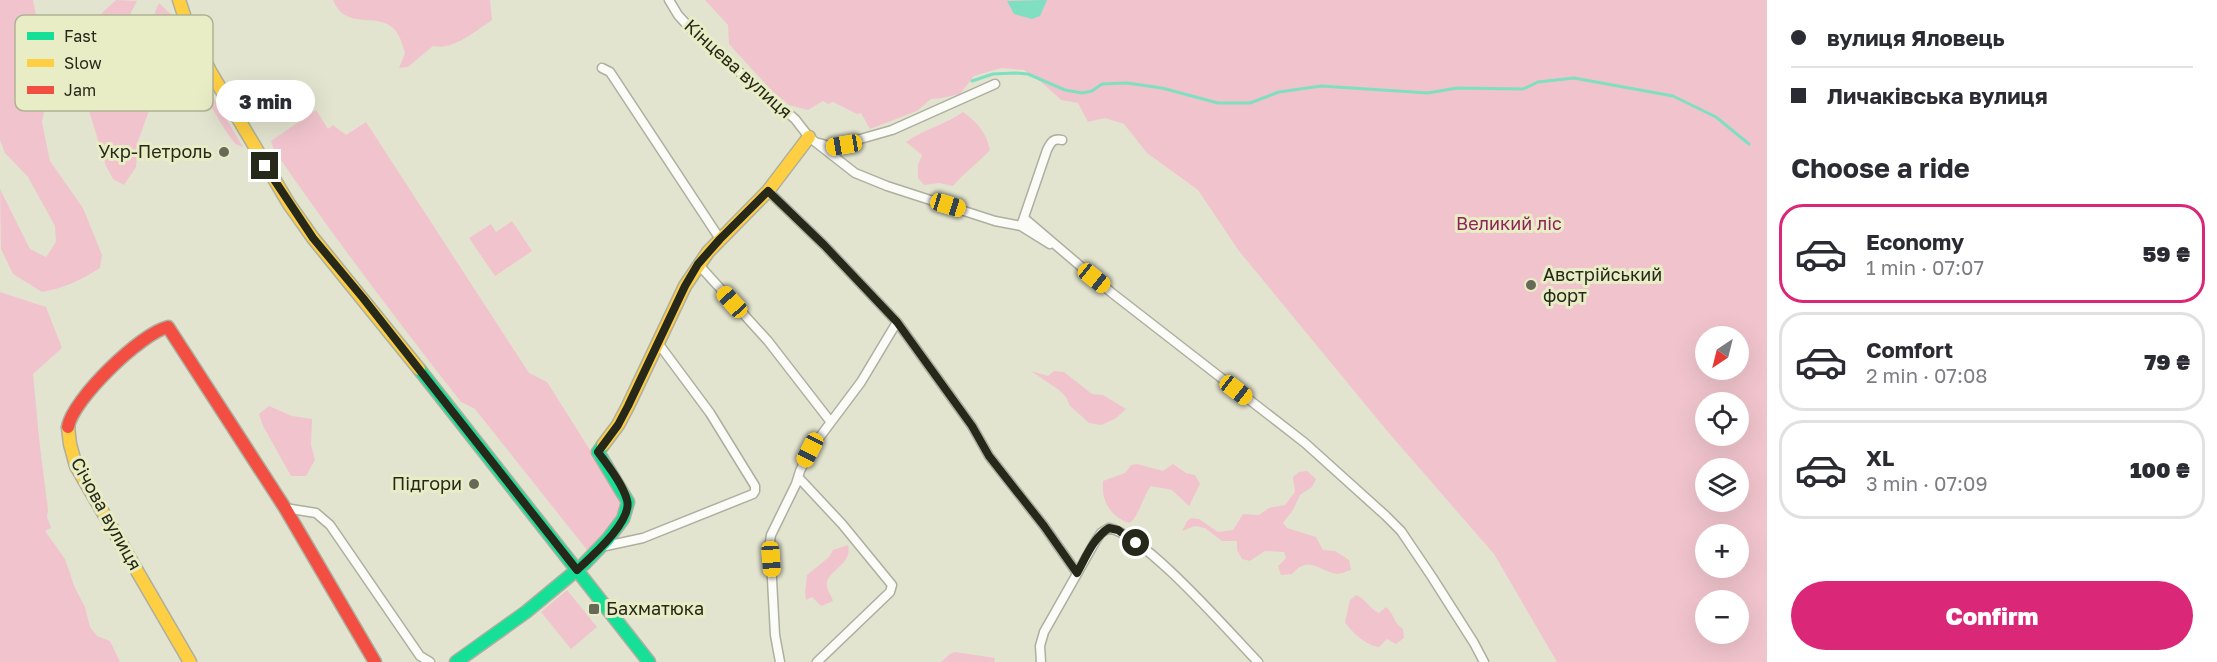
<!DOCTYPE html>
<html lang="en">
<head>
<meta charset="utf-8">
<style>
  body { margin:0; font-family:"Golos Text",sans-serif; background:#f7f7f7; color:#2b2b33; height:100vh; display:flex; flex-direction:column; font-size:22px; white-space:nowrap }
  * { box-sizing:border-box; margin:0 }
  p { font-size:20px; color:#7c7c81 }
  .icon { flex:none; width:33px; height:33px; fill:none; stroke:currentColor; stroke-width:2; stroke-linecap:round; stroke-linejoin:round }
  .map { position:relative; flex:1; overflow:hidden }
  .drawer { display:flex; flex-direction:column; background:#fff; width:450px }
  .drawer>* { flex:none }
  .hud { display:grid; align-content:center; height:132px; padding:0 24px; background:#fff }
  .needle { width:39px; rotate:215deg }
  .tools { position:absolute; left:1695px; top:326px; display:grid; gap:12px }
  .tools a { display:grid; place-items:center; width:54px; height:54px; border-radius:50%; background:#fff; box-shadow:0 6px 24px #0002; font-size:30px }
  .end { position:absolute; width:27px; height:27px; margin:-14px; border:8px solid #262819; background:#fff; box-shadow:0 0 0 3px #fff }
  .from { border-radius:50% }
  .bubble { position:absolute; height:42px; border-radius:21px; background:#fff; box-shadow:0 6px 24px #0002; font-size:20px; font-weight:800; line-height:42px; text-align:center }
  .car { position:absolute; width:18px; height:36px; margin:-18px -9px; border-radius:8px; box-shadow:0 0 4px 2px #0007; background:linear-gradient(#f5c518 24%,#345 0 40%,#f5c518 0 76%,#345 0 86%,#f5c518 0) }
  .hud b { display:flex; align-items:center; gap:21px; height:57px; font-size:22px }
  .hud b+b { border-top:2px solid #e1e1e2 }
  .hud i { width:15px; height:15px; background:#2b2b33 }
  ul { padding:0; list-style:none }
  li { display:flex; align-items:center; gap:18px; height:99px; margin:0 12px 9px; padding:0 12px; border:3px solid #e1e1e2; border-radius:24px }
  li div { flex:1 }
  li b { display:block; font-size:22px }
  li em { font-style:normal; font-weight:800 }
  li.current { border-color:#db2777 }
  li>.icon { width:54px; height:54px; stroke-width:1.5 }
  h2 { padding:0 24px; font-size:27px; line-height:72px }
  .action { display:flex; gap:12px; margin-top:auto; padding:12px 24px }
  .action a { flex:1; height:69px; border-radius:36px; background:#db2777; color:#fff; font-size:24px; font-weight:800; line-height:69px; text-align:center }
  main { display:flex; flex:1; min-height:0 }
  .map>svg:first-child { display:block }
  .green { fill:#f1c4cd; fill-rule:evenodd }
  .water { fill:#80dec1 }
  .lines { fill:none; stroke-linecap:round; stroke-linejoin:round }
  .stream { stroke:#80dec1; stroke-width:3 }
  .street-casing { stroke:#adaf9f; stroke-width:11 }
  .fast-casing { stroke:#adaf9f; stroke-width:15 }
  .slow-casing { stroke:#adaf9f; stroke-width:15 }
  .jam-casing { stroke:#adaf9f; stroke-width:15 }
  .street { stroke:#fbfbf8; stroke-width:8 }
  .fast { stroke:#16e098; stroke-width:12 }
  .slow { stroke:#ffcf43; stroke-width:12 }
  .jam { stroke:#f24e42; stroke-width:12 }
  .route { stroke:#262819; stroke-width:8 }
  .poi-dot { fill:#686a59; stroke:#e8edc6; stroke-width:2 }
  .labels { text-anchor:middle; stroke-width:6; stroke-linejoin:round; paint-order:stroke }
  .street-label { font-size:18px; fill:#262819; stroke:#e8edc6 }
  .poi-label { font-size:18px; fill:#262819; stroke:#e8edc6; text-anchor:end }
  .park-label { font-size:18px; fill:#8e2359; stroke:#e8edc6 }
  .key { fill:#e8edc6; stroke:#aeb292; stroke-width:1.5 }
  .key-label { font-size:16px; fill:#262819 }
</style>
</head>
<body>
<main>
<div class="map">
<svg width="1767" height="662" viewBox="0 0 1767 662">
  <rect width="100%" height="100%" fill="#e2e4cf"/>
  <path class="green" d="M0,0H33L49,85L42,122L50,161L83,208L102,255L100,268C81,280 65,288 42,292L13,274L1,249L0,189L30,249L46,257L56,242L55,226L28,177L5,153L0,140Z
    M116,0L137,1L125,24L118,57L115,102L127,104L135,79L139,50L159,3L175,18L177,26V71L170,81L156,92L138,141L136,167L124,185L113,179L106,166L86,101L75,38Z
    M333,0H490L492,20C476,31 452,51 433,46L408,67L399,68L405,53C402,44 400,34 392,27C374,13 345,30 333,0Z
    M705,0H1767V662H1557L1494,554L1388,432L1239,251L1198,190L1147,153L1124,124L1105,118L1088,122L1078,103L1061,100L1040,81L1024,70L1001,68L974,76L960,94C949,96 942,99 931,99L917,111L870,129L861,113L857,114L833,102L828,104L823,101L808,110L789,105L772,91L729,44L728,25ZM1706,336H1738V369H1706ZM1706,402H1738V435H1706ZM1706,468H1738V501H1706ZM1706,534H1738V567H1706ZM1706,600H1738V633H1706Z
    M199,74L243,147C239,145 237,146 234,142C225,132 198,87 199,74Z
    M316,110L328,129L333,125L346,135L366,122L529,373L547,382L616,491C618,497 621,503 620,509C617,522 597,543 587,550L475,409L461,402C396,319 333,236 274,150L271,141Z
    M963,112C978,123 986,132 990,150C978,163 965,172 953,186L939,183L924,185L918,178V165L922,155L906,142C924,129 945,125 963,112Z
    M512,221L532,251L495,276L469,238L491,224L496,232Z
    M0,292L46,307L62,348L33,374L39,438L48,510L47,517L51,528L45,531L65,559L75,588L85,607L90,627L97,636L110,641L120,662H0Z
    M1031,371L1048,376L1054,371L1064,372L1092,394L1103,395L1126,409L1115,419L1101,425L1089,423L1070,406L1066,397L1059,390Z
    M269,406L292,416L312,419L311,445L315,460L306,476H291L263,426L259,414Z
    M1137,464L1163,471L1173,464L1186,473L1195,475L1200,484L1189,506L1172,490L1151,486C1142,498 1140,514 1130,523C1111,518 1101,501 1103,481L1125,473L1131,465Z
    M1307,471L1316,479L1312,487L1300,495L1293,510L1283,523L1287,528L1316,537L1323,550L1335,551L1349,560L1351,570C1347,571 1341,574 1337,574C1321,572 1309,554 1292,574L1281,575L1278,566L1286,558L1284,552L1265,551L1250,561L1242,559L1237,550V541H1222L1205,528L1195,526L1182,531L1187,521L1191,518L1199,519L1218,532L1233,530L1243,514L1259,515L1269,508L1285,505L1295,492L1293,477L1299,472Z
    M848,545C854,565 823,572 827,587C828,592 832,596 833,601L821,606L812,597L806,600L805,592L807,575L829,557L833,550Z
    M567,590L597,627L571,649L541,612Z
    M1356,595C1366,599 1369,608 1379,613L1386,607C1395,614 1392,622 1403,629L1404,638L1396,644L1387,639L1379,647C1367,646 1351,632 1345,622L1350,600Z
    M955,652L995,658L994,662H941L950,654Z"/>
  <path class="water" d="M1047,0L1040,16L1032,19L1014,14L1007,1Z"/>
  <g class="lines">
    <path class="stream" d="M972,81L993,74L1015,73L1028,74L1065,90L1082,93L1092,91L1102,84L1127,83L1162,88L1218,103H1250L1279,92L1321,86L1428,93L1457,88L1523,89L1538,82L1574,78L1673,96L1716,117L1749,144"/>
    <defs>
      <path id="street" d="M669,0L678,15L699,38L795,119L809,137L855,173L887,186L995,221L1021,226L1050,244
        M602,68L610,72L720,239
        M819,143L832,147L892,130L995,84
        M768,191L824,245L897,322L972,426L989,456L1044,526L1077,573
        M1024,218L1112,293L1305,443L1386,516L1401,531L1432,577L1474,643L1484,662
        M1022,223L1047,150C1051,142 1053,138 1062,140
        M698,264L768,341L830,421
        M799,478L842,524L892,585L890,592L817,662
        M285,508L316,513L330,525L420,656L430,662
        M601,547L643,538L753,494L755,491V486L710,413L658,343
        M780,662L775,635L770,542L771,535L796,484L800,471L810,450L861,382L897,322
        M1041,662L1040,646L1044,632L1095,542L1101,533L1109,528C1146,536 1228,631 1258,662"/>
      <path id="fast" d="M419,369L649,662
        M456,662L526,612L584,564L607,540L623,519L628,502L598,452L603,445"/>
      <path id="slow" d="M179,0L188,27L210,71L289,204L313,238L419,369
        M68,427L70,444L76,466L190,662
        M603,445L618,425L628,406L685,286L708,252L768,191L809,137"/>
      <path id="jam" d="M68,427C72,400 141,333 168,327L285,508L375,662"/>
    </defs>
    <use href="#street" class="street-casing"/>
    <use href="#fast" class="fast-casing"/>
    <use href="#slow" class="slow-casing"/>
    <use href="#jam" class="jam-casing"/>
    <use href="#street" class="street"/>
    <use href="#fast" class="fast"/>
    <use href="#slow" class="slow"/>
    <use href="#jam" class="jam"/>
  </g>
  <g class="lines">
    <path class="route" d="M265,166L313,238L363,298L577,570C591,557 633,521 627,500C622,483 608,466 598,452L618,425L628,406L685,286L698,264L720,239L768,191L824,245L897,322L972,426L989,456L1044,526L1077,573C1086,557 1093,538 1109,528L1118,530L1136,543"/>
  </g>
  <g class="poi-dot">
    <circle cx="224" cy="152" r="6"/>
    <circle cx="1531" cy="285" r="6"/>
    <circle cx="474" cy="484" r="6"/>
    <rect x="588" y="603" width="12" height="12" rx="3"/>
  </g>
  <g class="labels">
    <g class="street-label">
      <text transform="translate(738 69) rotate(42)" y="6">Кінцева вулиця</text>
      <text transform="translate(106 514) rotate(61)" y="6">Січова вулиця</text>
    </g>
    <g class="poi-label">
      <text x="212" y="158">Укр-Петроль</text>
      <text x="1543" y="281" text-anchor="start">Австрійський<tspan x="1543" dy="21">форт</tspan></text>
      <text x="462" y="490">Підгори</text>
      <text x="606" y="615" text-anchor="start">Бахматюка</text>
    </g>
    <g class="park-label">
      <text x="1509" y="230">Великий ліс</text>
    </g>
  </g>
  <rect x="15" y="15" width="198" height="96" rx="9" class="key"/>
  <rect x="27" y="32" width="27" height="8" fill="#16e098"/>
  <rect x="27" y="59" width="27" height="8" fill="#ffcf43"/>
  <rect x="27" y="86" width="27" height="8" fill="#f24e42"/>
  <g class="key-label">
    <text x="64" y="42">Fast</text>
    <text x="64" y="69">Slow</text>
    <text x="64" y="96">Jam</text>
  </g>
</svg>
<div class="tools">
<a><svg class="needle" viewBox="-14 -14 28 28"><path d="M0-13l5 13h-10z" fill="#e53935"/><path d="M0 13l5-13h-10z" fill="#7c7c81"/></svg></a>
<a><svg class="icon" aria-label="locate" viewBox="0 0 24 24"><circle cx="12" cy="12" r="6"/><path d="M12 2v4M12 18v4M2 12h4M18 12h4"/></svg></a>
<a><svg class="icon" aria-label="layers" viewBox="0 0 24 24"><path d="M12 4l9 5-9 5-9-5zM3 14l9 5 9-5"/></svg></a>
<a>+</a>
<a>−</a>
</div>
<i class="end from" style="left:1136px;top:543px"></i>
<i class="end" style="left:265px;top:166px"></i>
<div class="bubble" style="left:216px;top:80px;width:99px">3 min</div>
<i class="car" style="left:844px;top:145px;rotate:260deg"></i>
<i class="car" style="left:948px;top:205px;rotate:107deg"></i>
<i class="car" style="left:1094px;top:278px;rotate:129deg"></i>
<i class="car" style="left:732px;top:302px;rotate:318deg"></i>
<i class="car" style="left:1236px;top:390px;rotate:128deg"></i>
<i class="car" style="left:810px;top:450px;rotate:207deg"></i>
<i class="car" style="left:771px;top:559px;rotate:176deg"></i>
</div>
<section class="drawer">
<div class="hud">
<b><i class="from"></i>вулиця Яловець</b>
<b><i></i>Личаківська вулиця</b>
</div>
<h2>Choose a ride</h2>
<ul>
<li class="current"><svg class="icon" aria-label="car" viewBox="0 0 24 24"><path d="M5 17H2v-5l4-1 3-4h7l3 4 3 1v5h-3M9 17h6M6 11h13"/><circle cx="7" cy="17" r="2"/><circle cx="17" cy="17" r="2"/></svg><div><b>Economy</b><p>1 min · 07:07</p></div><em>59 ₴</em></li>
<li><svg class="icon" aria-label="car" viewBox="0 0 24 24"><path d="M5 17H2v-5l4-1 3-4h7l3 4 3 1v5h-3M9 17h6M6 11h13"/><circle cx="7" cy="17" r="2"/><circle cx="17" cy="17" r="2"/></svg><div><b>Comfort</b><p>2 min · 07:08</p></div><em>79 ₴</em></li>
<li><svg class="icon" aria-label="car" viewBox="0 0 24 24"><path d="M5 17H2v-5l4-1 3-4h7l3 4 3 1v5h-3M9 17h6M6 11h13"/><circle cx="7" cy="17" r="2"/><circle cx="17" cy="17" r="2"/></svg><div><b>XL</b><p>3 min · 07:09</p></div><em>100 ₴</em></li>
</ul>
<div class="action"><a>Confirm</a></div>
</section>
</main>
</body>
</html>
